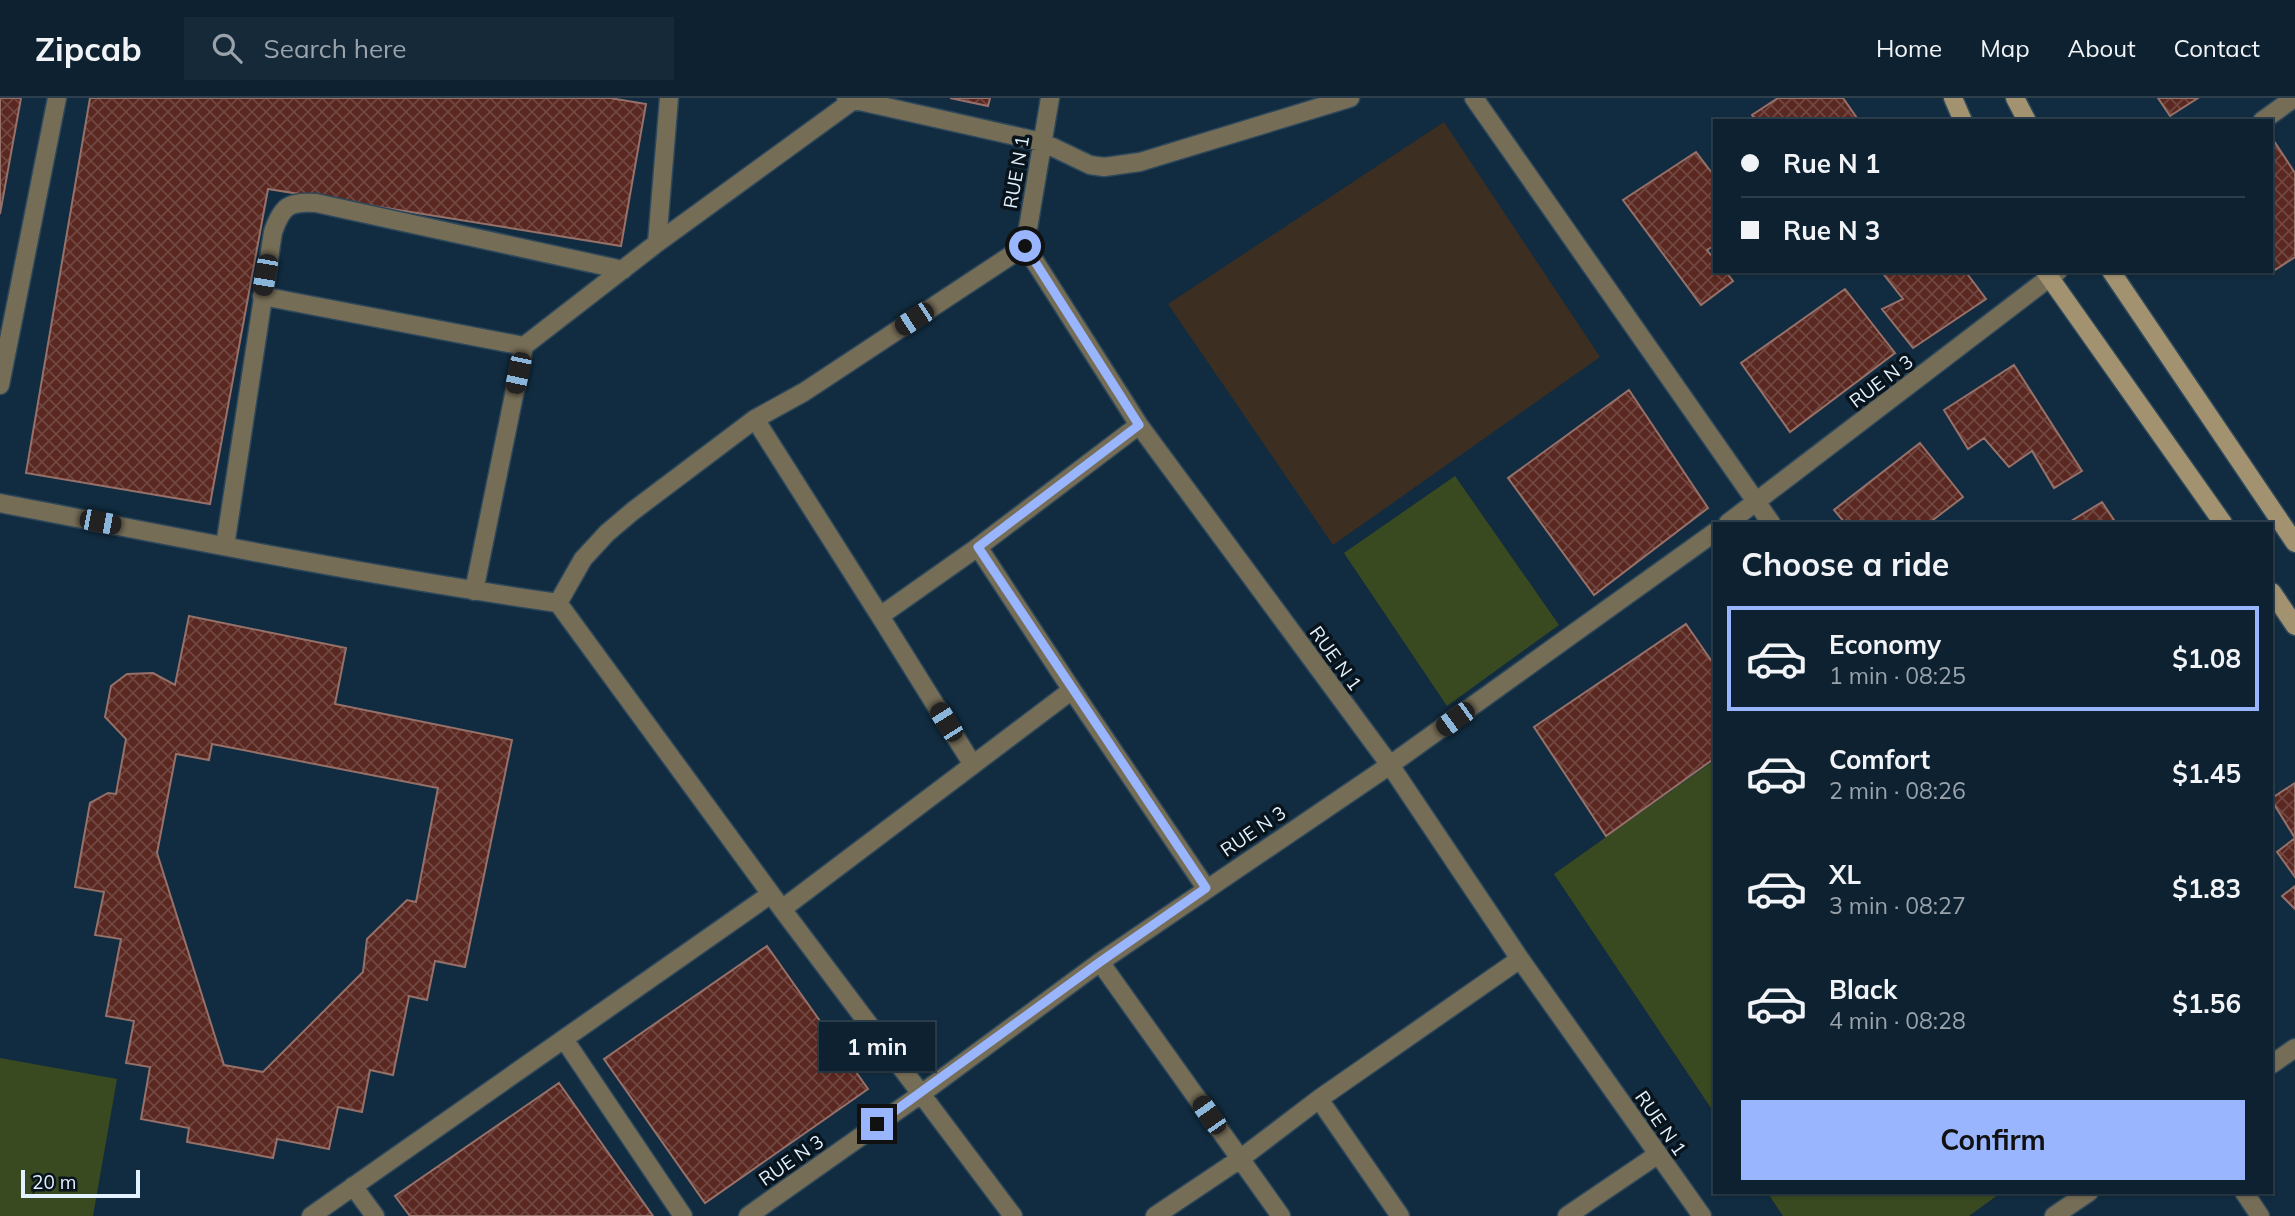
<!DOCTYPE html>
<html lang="en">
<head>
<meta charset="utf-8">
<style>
  body { margin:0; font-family:Mulish,sans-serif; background:#162938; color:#f1f3f6; height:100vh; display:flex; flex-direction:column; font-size:26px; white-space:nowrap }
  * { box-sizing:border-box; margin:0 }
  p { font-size:23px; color:#9aa3ab }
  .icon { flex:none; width:38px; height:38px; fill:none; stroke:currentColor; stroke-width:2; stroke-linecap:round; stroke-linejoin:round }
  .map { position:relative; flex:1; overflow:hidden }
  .drawer { position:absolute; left:1713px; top:424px; width:560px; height:672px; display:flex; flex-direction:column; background:#0d2130; border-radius:0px; box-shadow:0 2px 5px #0004,0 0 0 2px #2d3e4c }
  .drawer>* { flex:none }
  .guide { position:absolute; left:1713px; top:21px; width:560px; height:154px; border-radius:0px; box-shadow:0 2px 5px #0004,0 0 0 2px #2d3e4c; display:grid; align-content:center; height:154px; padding:0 28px; background:#0d2130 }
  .scale { position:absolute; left:21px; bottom:18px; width:119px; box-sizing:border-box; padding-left:7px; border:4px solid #e2f2ff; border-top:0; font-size:19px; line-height:24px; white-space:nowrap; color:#e2f2ff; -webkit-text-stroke:5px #08131c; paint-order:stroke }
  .end { position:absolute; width:32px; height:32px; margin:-16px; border:9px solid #98b5fd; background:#111; box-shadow:0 0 0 4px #111 }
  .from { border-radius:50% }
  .bubble { position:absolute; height:49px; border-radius:0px; background:#0d2130; box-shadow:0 2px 5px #0004,0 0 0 2px #2d3e4c; font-size:23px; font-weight:700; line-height:49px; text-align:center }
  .car { position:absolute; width:21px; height:42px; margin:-21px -10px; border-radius:9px; box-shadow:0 0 5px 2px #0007; background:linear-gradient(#222 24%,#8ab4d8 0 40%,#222 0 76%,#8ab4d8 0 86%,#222 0) }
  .guide b { display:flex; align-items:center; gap:24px; height:66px; font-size:26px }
  .guide b+b { border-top:2px solid #2d3e4c }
  .guide i { width:18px; height:18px; background:#f1f3f6 }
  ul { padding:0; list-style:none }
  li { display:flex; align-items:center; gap:21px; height:105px; margin:0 14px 10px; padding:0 14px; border:4px solid transparent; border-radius:0px }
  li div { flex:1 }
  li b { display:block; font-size:26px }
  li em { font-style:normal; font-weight:700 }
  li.on { border-color:#98b5fd }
  li>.icon { width:63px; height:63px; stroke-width:1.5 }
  h2 { padding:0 28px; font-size:32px; line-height:84px }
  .button { display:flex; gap:14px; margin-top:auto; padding:14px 28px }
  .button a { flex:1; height:80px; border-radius:0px; background:#98b5fd; color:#111; font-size:28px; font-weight:700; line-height:80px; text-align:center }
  header { display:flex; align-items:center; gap:42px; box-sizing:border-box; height:98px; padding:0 35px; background:#0d2130; border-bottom:2px solid #2d3e4c }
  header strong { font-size:33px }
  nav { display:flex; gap:38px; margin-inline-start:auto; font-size:24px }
  .search { width:490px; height:63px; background:#162938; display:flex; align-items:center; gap:18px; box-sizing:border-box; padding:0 24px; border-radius:0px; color:#9aa3ab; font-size:26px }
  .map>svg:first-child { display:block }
  .education { fill:#3c2e21 }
  .grass { fill:#394a20 }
  .building { fill:url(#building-cross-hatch); stroke:#96716a; stroke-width:2; fill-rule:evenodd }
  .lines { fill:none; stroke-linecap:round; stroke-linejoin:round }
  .minor-casing { stroke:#2e485b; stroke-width:21 }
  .secondary-casing { stroke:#2e485b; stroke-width:21 }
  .minor { stroke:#766d57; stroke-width:18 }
  .secondary { stroke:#a29270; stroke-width:18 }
  .route { stroke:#98b5fd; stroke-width:9 }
  .labels { text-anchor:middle; stroke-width:7; stroke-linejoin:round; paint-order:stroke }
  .street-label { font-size:19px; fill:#e2f2ff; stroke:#08131c }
</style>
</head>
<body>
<header>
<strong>Zipcab</strong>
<div class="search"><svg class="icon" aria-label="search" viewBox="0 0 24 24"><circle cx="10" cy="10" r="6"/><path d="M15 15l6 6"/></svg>Search here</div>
<nav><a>Home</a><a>Map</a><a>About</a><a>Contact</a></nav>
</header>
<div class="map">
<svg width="2295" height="1118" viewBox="0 0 2295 1118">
  <defs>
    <pattern id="building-cross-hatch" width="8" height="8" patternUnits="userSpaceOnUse" patternTransform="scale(1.75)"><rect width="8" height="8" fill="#5a2820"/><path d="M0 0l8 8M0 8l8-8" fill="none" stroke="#714841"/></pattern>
  </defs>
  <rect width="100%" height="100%" fill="#112c40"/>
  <path class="education" d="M1444,24L1600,259L1333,447L1168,206Z"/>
  <path class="grass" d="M1455,378L1559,527L1447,608L1344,455Z
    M1715,662V1016L1554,776Z
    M0,960L117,981L93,1118H0Z
    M1767,1094H2002L1969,1118H1783Z"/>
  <path class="building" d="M0,0H21L0,116Z
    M90,0H610L646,6L621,148L268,91L210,406L26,375Z
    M950,0H990L988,8Z
    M1778,0H1843L1859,23H1756L1752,17Z
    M2158,0H2198L2170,18Z
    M2274,43L2295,75V159L2275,172L2272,166V45Z
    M1696,54L1715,79V103L1713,104L1715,106V147L1707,152L1715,162V173H1725L1733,183L1701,207L1623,102Z
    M1881,173H1965L1986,201L1913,250L1882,211L1903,201Z
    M1845,191L1895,255L1790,334L1741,265Z
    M2014,267L2082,373L2054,390L2032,353L2009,369L1984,340L1968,351L1944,312Z
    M1629,292L1708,410L1594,497L1508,380Z
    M1920,345L1963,399L1929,425H1845L1834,412Z
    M2102,404L2116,425H2068Z
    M189,518L346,550L335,606L512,642L465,869L435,863L427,902L409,898L393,977L370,972L362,1014L338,1009L329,1051L277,1041L273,1060L187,1044L189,1030L141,1021L150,969L126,965L134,923L106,918L121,841L95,837L104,794L75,789L90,705L108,695L116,696L126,641L105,619L111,588L127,576L153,575L175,587ZM212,646L438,690L416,804L407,802L367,841L363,874L263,974L224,967L157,755L176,656L209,662Z
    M1686,526L1715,568V660L1606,738L1534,629Z
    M2295,685V740L2272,703V700Z
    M2295,740V779L2277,754Z
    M2295,788V811L2282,798Z
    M767,848L868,991L705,1105L604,961Z
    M559,985L653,1118H410L395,1098Z"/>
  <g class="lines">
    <defs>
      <path id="minor" d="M846,0L1042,44L1090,67L1104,69L1140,64L1350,0
        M1050,0L1025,148L1139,327L1390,667L1520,861L1702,1118
        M1474,0L1771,425
        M2262,23L2294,0
        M657,145L669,0
        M262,198L524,248L657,145L855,1
        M0,287L57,0
        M755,321L880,518L978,449
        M0,405C185,441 371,478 558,505L782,811L1013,1118
        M1728,425L2058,173
        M225,448L273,134C282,108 289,103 316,105L623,172
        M474,493L524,248
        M558,505L583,461L607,435L633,413L755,321L804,294L1025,148
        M880,518L973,667
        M1072,592L1206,790
        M782,811L1072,592L978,449L1139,327
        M1100,864L1281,1118
        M564,941L683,1118
        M2272,966L2295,950
        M1319,1001L1400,1118
        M353,1088L375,1118
        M2244,1094L2260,1118
        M311,1118L771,796
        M748,1118L921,996L1100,864L1390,667L1715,434
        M1155,1118L1240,1061L1319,1001L1520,861
        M1567,1118L1657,1057
        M2054,1118L2089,1094"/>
      <path id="secondary" d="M1953,0L1963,23
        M2015,0L2027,23
        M2045,173L2223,425
        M2111,173L2295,445
        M2272,494L2295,528"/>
    </defs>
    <use href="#minor" class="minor-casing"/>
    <use href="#secondary" class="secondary-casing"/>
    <use href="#minor" class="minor"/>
    <use href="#secondary" class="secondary"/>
  </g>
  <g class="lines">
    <path class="route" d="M877,1026L1100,864L1206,790L978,449L1139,327L1025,148"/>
  </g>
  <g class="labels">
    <g class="street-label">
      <text transform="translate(1016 74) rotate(-80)" y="7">RUE N 1</text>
      <text transform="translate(1881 283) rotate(-37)" y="7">RUE N 3</text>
      <text transform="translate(1336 560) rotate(54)" y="7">RUE N 1</text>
      <text transform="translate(1253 733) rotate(-34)" y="7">RUE N 3</text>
      <text transform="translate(1661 1025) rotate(55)" y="7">RUE N 1</text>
      <text transform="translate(791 1062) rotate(-35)" y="7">RUE N 3</text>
    </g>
  </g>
</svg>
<div class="scale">20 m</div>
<i class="end from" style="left:1025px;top:148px"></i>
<i class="end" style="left:877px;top:1026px"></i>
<div class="bubble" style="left:819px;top:924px;width:116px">1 min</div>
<i class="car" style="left:265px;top:177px;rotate:190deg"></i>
<i class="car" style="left:914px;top:221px;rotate:237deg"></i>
<i class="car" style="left:518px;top:275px;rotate:192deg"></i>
<i class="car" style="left:100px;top:424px;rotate:101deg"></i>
<i class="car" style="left:1455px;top:621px;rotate:234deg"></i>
<i class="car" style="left:946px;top:624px;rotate:328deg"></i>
<i class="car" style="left:1209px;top:1017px;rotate:325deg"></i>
<div class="guide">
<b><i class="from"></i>Rue N 1</b>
<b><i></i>Rue N 3</b>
</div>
<section class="drawer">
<h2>Choose a ride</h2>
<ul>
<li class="on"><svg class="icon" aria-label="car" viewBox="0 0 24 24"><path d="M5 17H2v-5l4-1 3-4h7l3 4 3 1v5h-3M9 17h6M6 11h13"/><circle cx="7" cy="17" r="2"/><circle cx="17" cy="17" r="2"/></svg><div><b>Economy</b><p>1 min · 08:25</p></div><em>$1.08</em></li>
<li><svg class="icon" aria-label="car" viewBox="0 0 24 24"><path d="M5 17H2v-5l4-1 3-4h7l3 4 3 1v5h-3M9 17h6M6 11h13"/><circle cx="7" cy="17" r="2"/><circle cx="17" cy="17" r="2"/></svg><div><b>Comfort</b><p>2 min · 08:26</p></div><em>$1.45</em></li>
<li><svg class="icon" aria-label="car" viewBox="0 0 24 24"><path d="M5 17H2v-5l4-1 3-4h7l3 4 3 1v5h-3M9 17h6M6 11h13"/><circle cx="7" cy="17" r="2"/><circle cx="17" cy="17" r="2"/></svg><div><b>XL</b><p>3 min · 08:27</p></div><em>$1.83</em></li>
<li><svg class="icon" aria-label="car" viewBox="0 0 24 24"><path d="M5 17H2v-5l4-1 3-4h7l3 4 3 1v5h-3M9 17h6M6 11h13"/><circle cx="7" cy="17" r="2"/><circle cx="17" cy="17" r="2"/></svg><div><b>Black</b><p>4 min · 08:28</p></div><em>$1.56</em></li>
</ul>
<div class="button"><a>Confirm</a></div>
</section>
</div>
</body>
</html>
